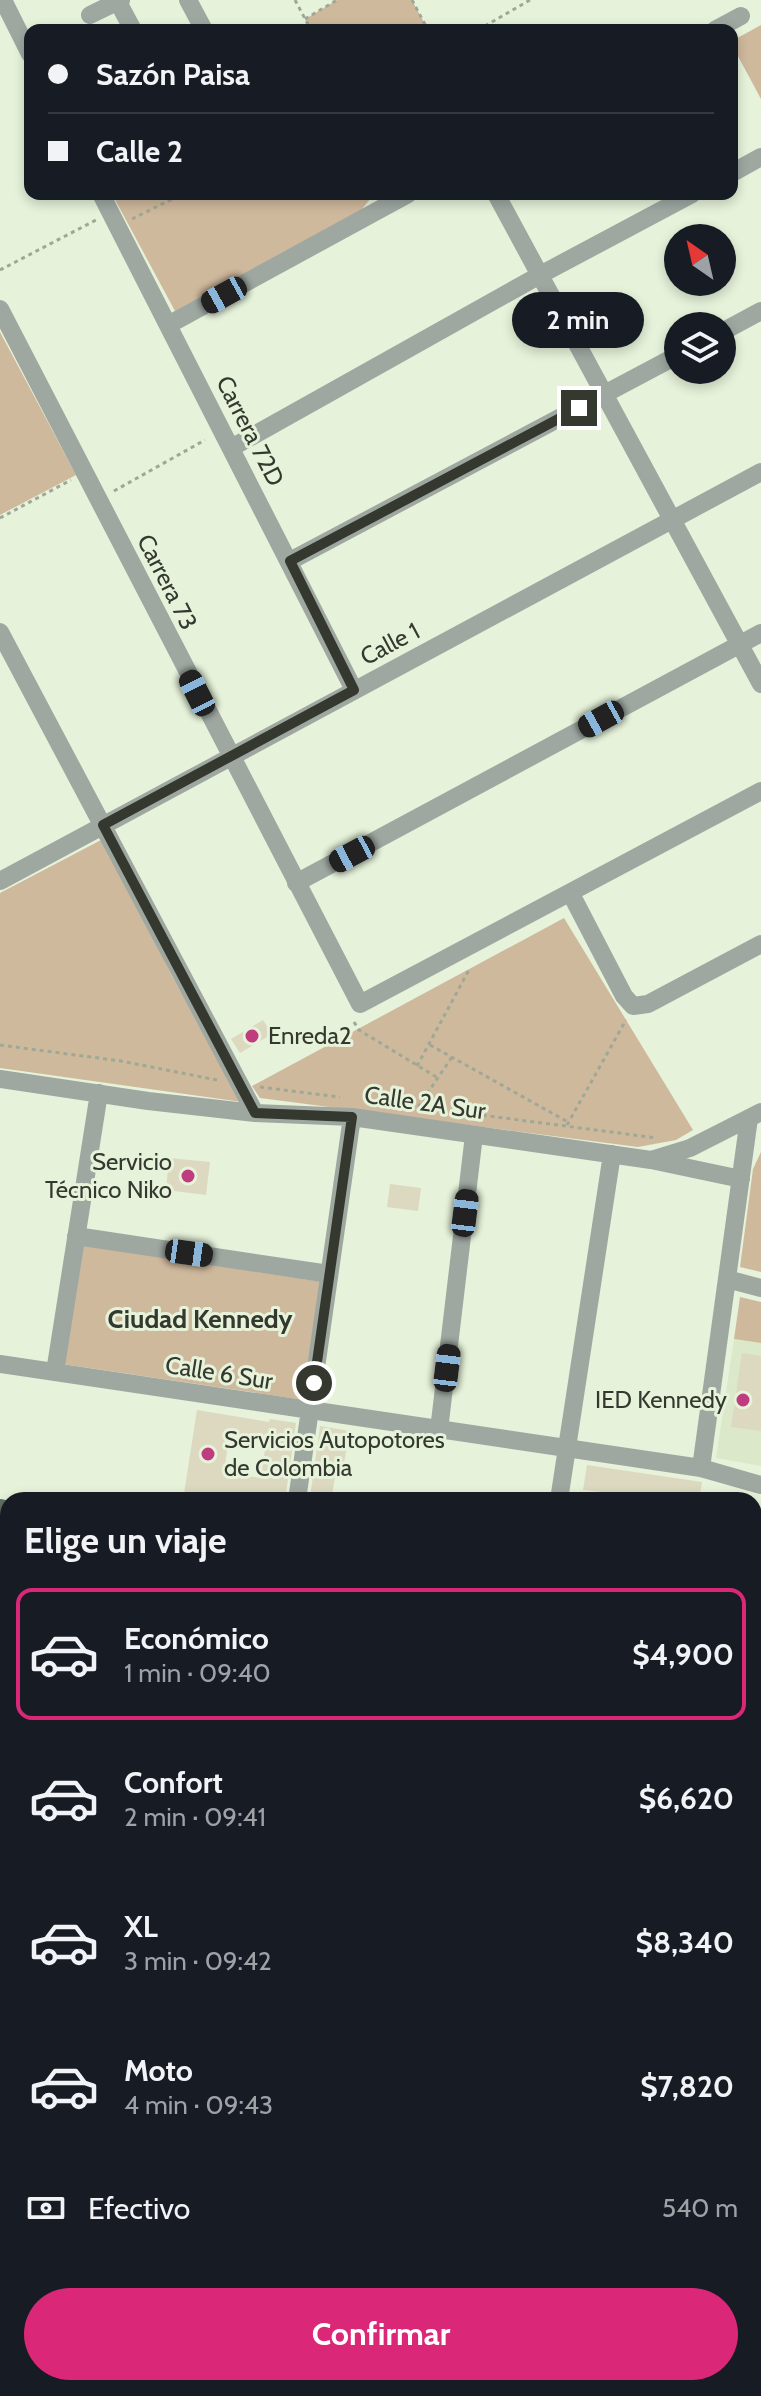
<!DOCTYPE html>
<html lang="es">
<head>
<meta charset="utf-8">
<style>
  body { margin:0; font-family:Cabin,sans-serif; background:#20242c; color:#f1f3f6; height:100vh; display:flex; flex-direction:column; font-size:30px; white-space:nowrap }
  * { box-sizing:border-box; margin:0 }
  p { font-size:26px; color:#9ea1a6 }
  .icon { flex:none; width:44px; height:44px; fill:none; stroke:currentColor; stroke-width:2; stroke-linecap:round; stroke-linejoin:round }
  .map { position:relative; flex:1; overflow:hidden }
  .details { position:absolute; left:0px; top:1492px; width:762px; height:904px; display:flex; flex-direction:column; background:#171b24; border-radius:24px 24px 0 0; box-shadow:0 4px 12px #0003 }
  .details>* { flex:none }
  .banner { position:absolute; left:24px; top:24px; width:714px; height:176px; border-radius:16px; box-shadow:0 4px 12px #0003; display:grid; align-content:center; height:176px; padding:0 24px; background:#171b24 }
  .needle { width:52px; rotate:326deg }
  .tools { position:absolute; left:664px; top:224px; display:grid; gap:16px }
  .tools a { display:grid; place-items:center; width:72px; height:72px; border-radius:50%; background:#171b24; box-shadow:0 4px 12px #0003; font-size:40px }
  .end { position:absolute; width:36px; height:36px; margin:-18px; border:10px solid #34382f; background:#fff; box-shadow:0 0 0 4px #fff }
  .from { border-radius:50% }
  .bubble { position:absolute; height:56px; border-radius:28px; background:#171b24; box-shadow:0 4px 12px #0003; font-size:26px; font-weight:700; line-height:56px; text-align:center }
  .car { position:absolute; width:24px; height:48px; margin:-24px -12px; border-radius:10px; box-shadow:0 0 6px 2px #0007; background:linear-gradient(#222 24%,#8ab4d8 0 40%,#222 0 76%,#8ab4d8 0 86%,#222 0) }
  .banner b { display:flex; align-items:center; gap:28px; height:76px; font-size:30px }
  .banner b+b { border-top:2px solid #363941 }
  .banner i { width:20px; height:20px; background:#f1f3f6 }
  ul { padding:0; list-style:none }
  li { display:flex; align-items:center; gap:24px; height:132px; margin:0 16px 12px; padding:0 8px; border:4px solid transparent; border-radius:16px }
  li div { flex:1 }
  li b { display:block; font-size:30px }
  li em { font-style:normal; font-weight:700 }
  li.selected { border-color:#db2777 }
  li>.icon { width:72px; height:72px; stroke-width:1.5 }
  h2 { padding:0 24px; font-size:36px; line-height:96px }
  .pay { display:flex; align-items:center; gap:20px; height:88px; padding:0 24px; font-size:30px }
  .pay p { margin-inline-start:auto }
  .primary-button { display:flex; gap:16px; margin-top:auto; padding:16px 24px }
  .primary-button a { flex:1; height:92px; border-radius:48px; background:#db2777; color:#fff; font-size:32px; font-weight:700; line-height:92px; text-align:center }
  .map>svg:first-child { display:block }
  .built { fill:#dbe9ca }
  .green { fill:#cfb99d }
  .building { fill:#dcd9c0; fill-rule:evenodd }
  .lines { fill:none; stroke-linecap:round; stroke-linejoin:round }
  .path { stroke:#9fa896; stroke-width:3; stroke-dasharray:4 4; stroke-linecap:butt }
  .minor { stroke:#9ea8a1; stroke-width:18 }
  .major { stroke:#5d6e62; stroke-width:20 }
  .route { stroke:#34382f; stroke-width:10 }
  .poi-dot { fill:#c03c81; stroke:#e6f2da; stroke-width:3 }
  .labels { text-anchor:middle; stroke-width:6; stroke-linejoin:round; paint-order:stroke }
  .street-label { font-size:24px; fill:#34382f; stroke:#e6f2da }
  .poi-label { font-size:24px; fill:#34382f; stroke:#e6f2da; text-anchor:start }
  .neighbourhood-label { font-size:26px; font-weight:bold; fill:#34382f; stroke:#e6f2da }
</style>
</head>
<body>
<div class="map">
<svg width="761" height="2396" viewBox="0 0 761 2396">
  <rect width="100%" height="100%" fill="#e6f2da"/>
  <path class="built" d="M734,1339L761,1343V1466L716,1458Z"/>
  <path class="green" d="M337,0H412L428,30H311L305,19Z
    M761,25V99L732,45V41Z
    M112,194H374L359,213L175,311Z
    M0,332L76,475L0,515Z
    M103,839L172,976L242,1102L0,1068V893Z
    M564,918L693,1130L676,1140L638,1147L260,1098L252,1086Z
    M761,1152V1272L740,1267L753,1169Z
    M81,1245L323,1282L304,1400L62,1364Z
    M740,1297L761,1302V1343L734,1339Z
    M0,2331L8,2332V2388H91L95,2396H0Z"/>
  <path class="building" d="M263,1020L272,1034L240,1053L231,1039Z
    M169,1158L210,1162L206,1195L166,1190Z
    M390,1184L421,1188L418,1211L387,1207Z
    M742,1353L761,1356V1431L731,1427Z
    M197,1410L269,1422L270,1419L296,1423L285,1500H183ZM229,1436L266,1442L261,1478L224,1472Z
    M320,1426L350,1431L342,1473L336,1472L331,1500L310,1497Z
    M587,1465L702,1482L699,1500H629L630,1495L583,1490Z"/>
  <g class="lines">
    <path class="path" d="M295,0L311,30
      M412,0L428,30
      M305,19L337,0
      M478,30L530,0
      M690,30L699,25
      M132,219L182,194
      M0,270L96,220
      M114,491L205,440
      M0,518L71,480
      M354,1022L359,1030L438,1078
      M0,1045L121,1061L217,1080
      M430,1045L568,1122
      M417,1066L470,968
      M260,1087L340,1097
      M418,1107L452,1057
      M435,1109L657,1138
      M567,1125L626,1020
      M754,1549L761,1522"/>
    <path class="minor" d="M3,0L30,54
      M188,0L204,30
      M118,2L133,30
      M90,15L121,0
      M715,30L741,16
      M732,173L761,157
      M101,194L354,690
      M496,194L761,684
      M0,309L360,1004L761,791
      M168,325L408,194
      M722,332L761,311
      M231,448L540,275L692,194
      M290,561L678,355
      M0,632L255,1113
      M0,881L761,472
      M296,883L761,633
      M571,894L624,996L633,1006L648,1004L761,944
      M0,1079L148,1101L255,1113L352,1117L651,1160L741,1179
      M654,1159L690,1148L761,1112
      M76,1236L329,1274
      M727,1279L761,1288
      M0,1364L701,1468L761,1485
      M55,1372L99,1093
      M439,1430L474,1135
      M701,1468L749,1118
      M297,1500L352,1117
      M559,1500L612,1154
      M754,2163L761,2165
      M754,2373L761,2375
      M184,2388L200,2396
      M607,2388L608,2396"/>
    <path class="major" d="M0,1509L8,1511
      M0,1536L8,1537
      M754,1639L761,1644
      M754,1683L761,1692
      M754,1873L761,1870
      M754,1924L761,1920
      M6,2301L8,2302
      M104,2388L108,2396
      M143,2396L150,2388
      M207,2396L213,2388"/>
  </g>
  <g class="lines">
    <path class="route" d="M314,1383L352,1117L255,1113L103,825L354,690L290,561L579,408"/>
  </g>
  <g class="poi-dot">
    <circle cx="252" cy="1036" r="8"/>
    <circle cx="188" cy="1176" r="8"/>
    <circle cx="743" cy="1400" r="8"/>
    <circle cx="208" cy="1454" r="8"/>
  </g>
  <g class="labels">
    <g class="street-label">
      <text transform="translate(250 431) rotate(63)" y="8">Carrera 72D</text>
      <text transform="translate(167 582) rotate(63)" y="8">Carrera 73</text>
      <text transform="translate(390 644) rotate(-28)" y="8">Calle 1</text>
      <text transform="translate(425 1103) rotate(8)" y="8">Calle 2A Sur</text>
      <text transform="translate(219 1373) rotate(9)" y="8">Calle 6 Sur</text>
    </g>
    <g class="poi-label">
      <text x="268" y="1044">Enreda2</text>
      <text x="172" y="1170" text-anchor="end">Servicio<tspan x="172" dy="28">Técnico Niko</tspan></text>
      <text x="727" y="1408" text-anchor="end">IED Kennedy</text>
      <text x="224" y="1448">Servicios Autopotores<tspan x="224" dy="28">de Colombia</tspan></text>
    </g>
    <g class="neighbourhood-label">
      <text x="200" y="1328">Ciudad Kennedy</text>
    </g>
  </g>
</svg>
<div class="tools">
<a><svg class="needle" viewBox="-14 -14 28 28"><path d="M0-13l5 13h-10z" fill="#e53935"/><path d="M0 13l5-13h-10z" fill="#9ea1a6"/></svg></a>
<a><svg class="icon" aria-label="layers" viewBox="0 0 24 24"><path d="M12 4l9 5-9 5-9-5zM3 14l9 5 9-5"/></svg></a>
</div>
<i class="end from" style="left:314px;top:1383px"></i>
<i class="end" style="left:579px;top:408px"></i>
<div class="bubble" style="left:512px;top:292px;width:132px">2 min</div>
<i class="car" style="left:224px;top:295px;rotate:241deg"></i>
<i class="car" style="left:197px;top:693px;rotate:333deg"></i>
<i class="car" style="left:601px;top:719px;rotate:241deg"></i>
<i class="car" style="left:352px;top:854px;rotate:242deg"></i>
<i class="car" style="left:465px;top:1213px;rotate:7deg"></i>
<i class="car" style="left:189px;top:1253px;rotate:98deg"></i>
<i class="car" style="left:447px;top:1368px;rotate:7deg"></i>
<div class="banner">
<b><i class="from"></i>Sazón Paisa</b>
<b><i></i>Calle 2</b>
</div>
<section class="details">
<h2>Elige un viaje</h2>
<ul>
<li class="selected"><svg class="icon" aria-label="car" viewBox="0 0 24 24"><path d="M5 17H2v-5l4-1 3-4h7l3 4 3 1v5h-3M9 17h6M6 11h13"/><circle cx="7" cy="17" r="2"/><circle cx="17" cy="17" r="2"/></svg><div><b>Económico</b><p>1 min · 09:40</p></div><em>$4,900</em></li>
<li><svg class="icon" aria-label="car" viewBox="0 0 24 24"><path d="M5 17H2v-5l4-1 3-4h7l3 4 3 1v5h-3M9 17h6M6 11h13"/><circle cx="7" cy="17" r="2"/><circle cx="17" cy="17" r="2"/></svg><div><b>Confort</b><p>2 min · 09:41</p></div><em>$6,620</em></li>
<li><svg class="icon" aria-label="car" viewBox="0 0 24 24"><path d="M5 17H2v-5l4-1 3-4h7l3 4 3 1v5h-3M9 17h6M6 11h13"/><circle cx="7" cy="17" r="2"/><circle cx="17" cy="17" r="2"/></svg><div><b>XL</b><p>3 min · 09:42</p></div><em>$8,340</em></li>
<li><svg class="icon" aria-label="car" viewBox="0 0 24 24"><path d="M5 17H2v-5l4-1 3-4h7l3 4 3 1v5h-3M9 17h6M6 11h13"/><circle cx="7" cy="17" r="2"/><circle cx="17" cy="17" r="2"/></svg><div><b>Moto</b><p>4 min · 09:43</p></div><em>$7,820</em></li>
</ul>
<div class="pay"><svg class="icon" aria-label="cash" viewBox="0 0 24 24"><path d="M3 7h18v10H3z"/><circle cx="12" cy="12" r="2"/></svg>Efectivo<p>540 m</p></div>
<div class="primary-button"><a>Confirmar</a></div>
</section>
</div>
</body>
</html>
